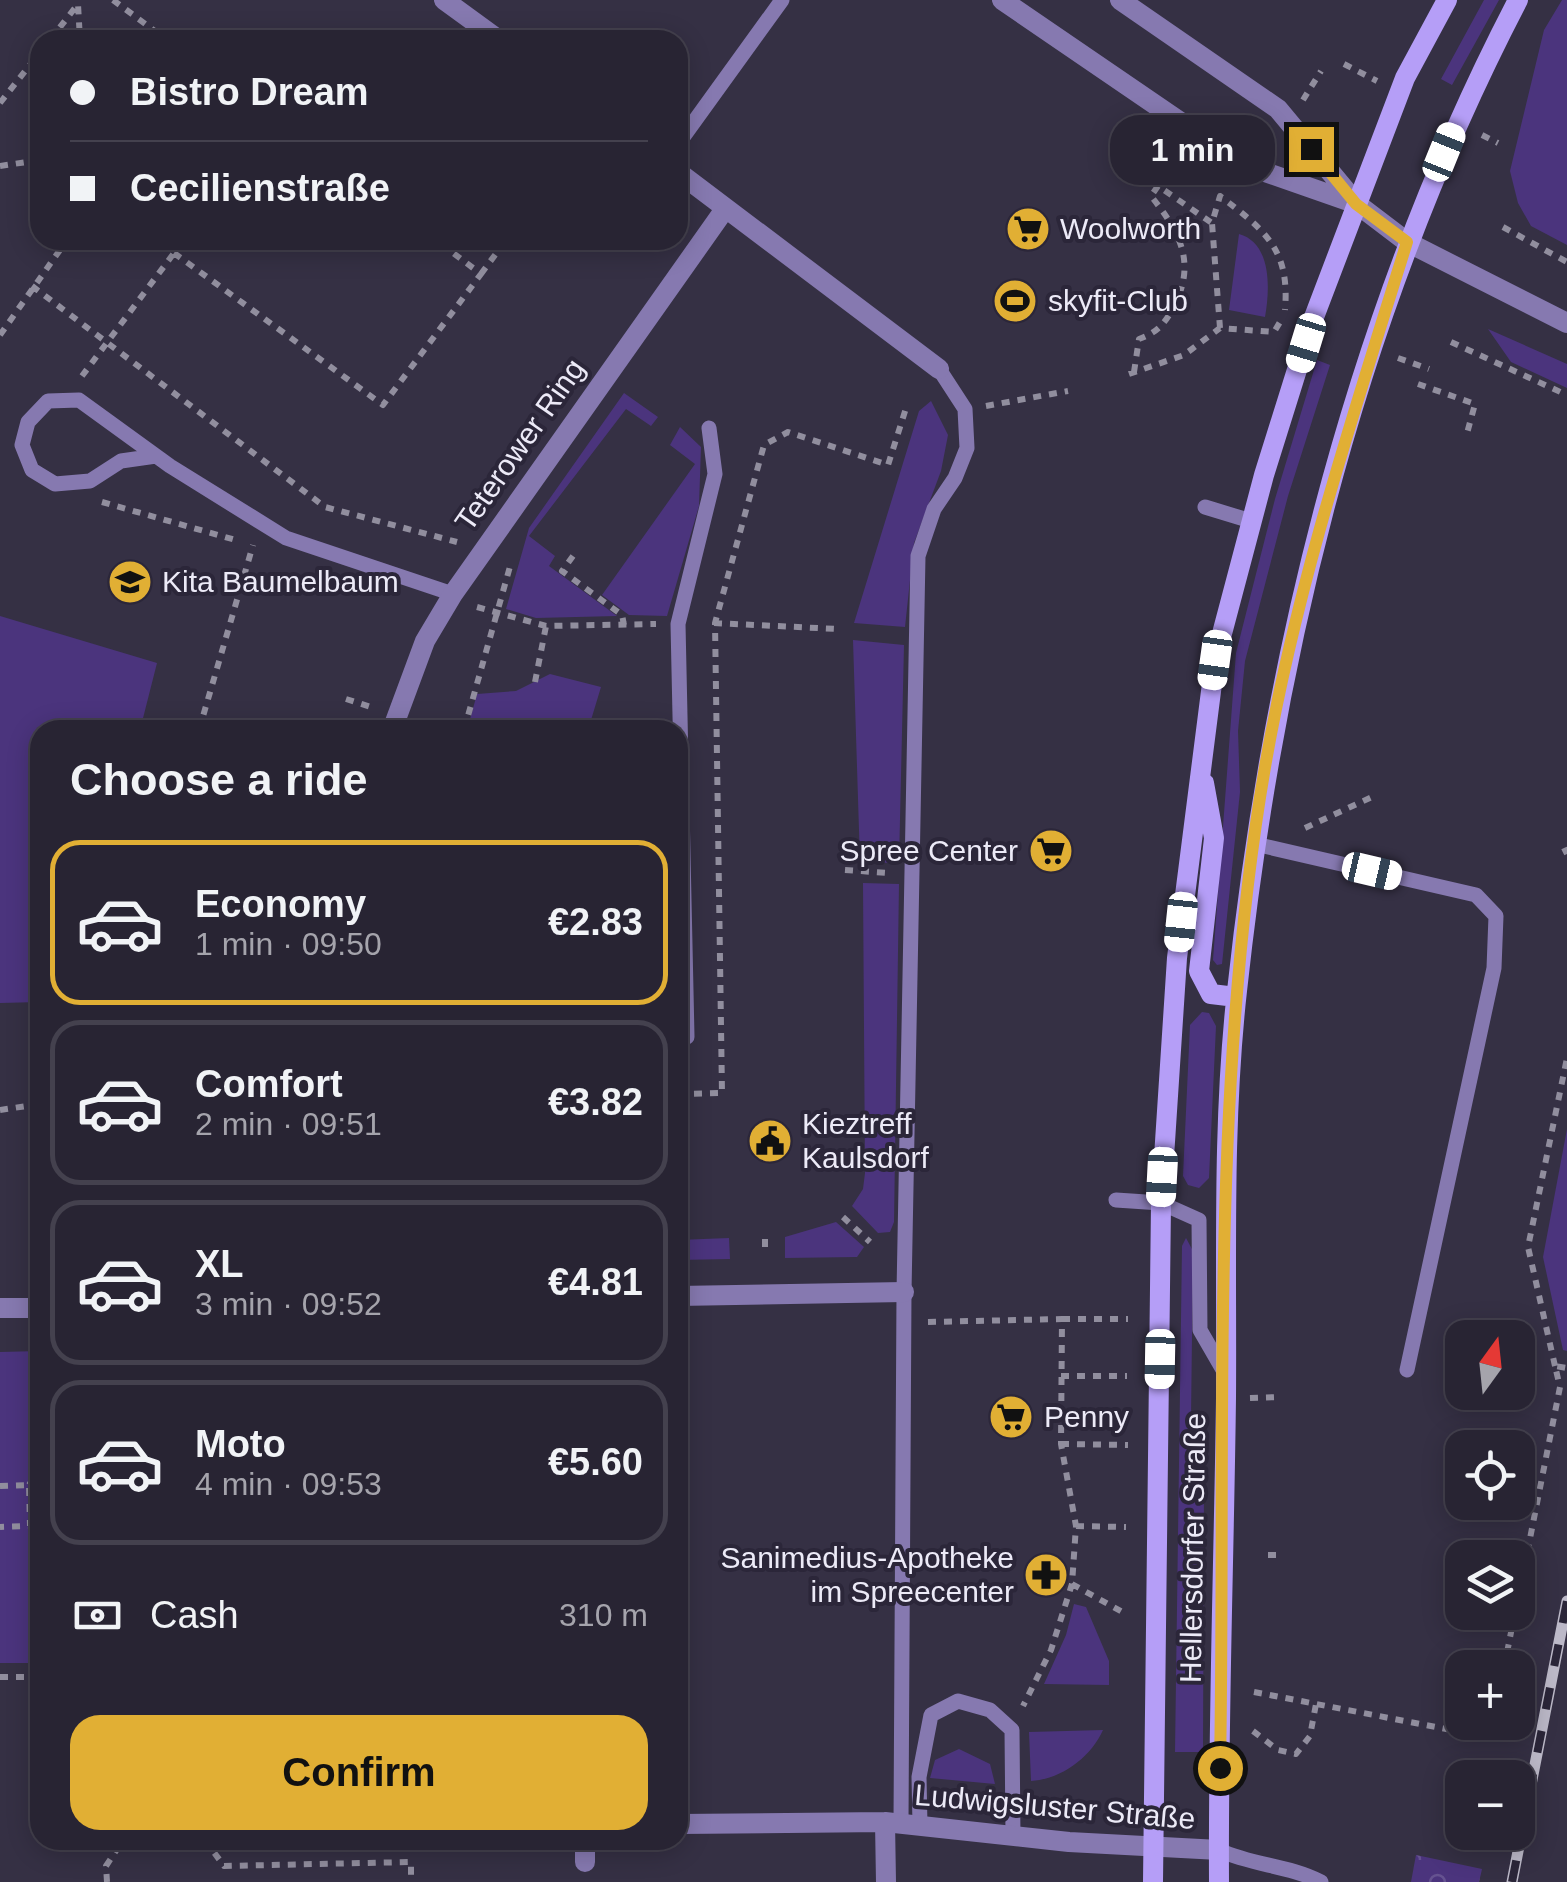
<!DOCTYPE html>
<html lang="en">
<head>
<meta charset="utf-8">
<style>
  body { margin:0; font-family:Helvetica,sans-serif; background:#34303f; color:#f1f3f6; height:100vh; display:flex; flex-direction:column; font-size:38px; white-space:nowrap }
  * { box-sizing:border-box; margin:0 }
  p { font-size:32px; color:#a5a4ac }
  .icon { flex:none; width:55px; height:55px; fill:none; stroke:currentColor; stroke-width:2; stroke-linecap:round; stroke-linejoin:round }
  .map { position:relative; flex:1; overflow:hidden }
  .side { position:absolute; left:30px; top:720px; width:658px; height:1130px; display:flex; flex-direction:column; background:#282433; border-radius:30px; box-shadow:0 5px 25px #0003,0 0 0 2px #44414e }
  .side>* { flex:none }
  .hud { position:absolute; left:30px; top:30px; width:658px; height:220px; border-radius:30px; box-shadow:0 5px 25px #0003,0 0 0 2px #44414e; display:grid; align-content:center; height:220px; padding:0 40px; background:#282433 }
  .needle { width:65px; rotate:15deg }
  .buttons { position:absolute; left:1445px; top:1320px; display:grid; gap:20px }
  .buttons a { display:grid; place-items:center; width:90px; height:90px; border-radius:20px; background:#282433; box-shadow:0 5px 25px #0003,0 0 0 2px #44414e; font-size:50px }
  .end { position:absolute; width:45px; height:45px; margin:-22px; border:12px solid #e1af34; background:#111; box-shadow:0 0 0 5px #111 }
  .from { border-radius:50% }
  .bubble { position:absolute; height:70px; border-radius:30px; background:#282433; box-shadow:0 5px 25px #0003,0 0 0 2px #44414e; font-size:32px; font-weight:600; line-height:70px; text-align:center }
  .car { position:absolute; width:30px; height:60px; margin:-30px -15px; border-radius:12px; box-shadow:0 0 8px 2px #0007; background:linear-gradient(#fff 24%,#345 0 40%,#fff 0 76%,#345 0 86%,#fff 0) }
  .hud b { display:flex; align-items:center; gap:35px; height:95px; font-size:38px }
  .hud b+b { border-top:2px solid #44414e }
  .hud i { width:25px; height:25px; background:#f1f3f6 }
  ul { padding:0; list-style:none }
  li { display:flex; align-items:center; gap:30px; height:165px; margin:0 20px 15px; padding:0 20px; border:5px solid #44414e; border-radius:30px }
  li div { flex:1 }
  li b { display:block; font-size:38px }
  li em { font-style:normal; font-weight:600 }
  li.on { border-color:#e1af34 }
  li>.icon { width:90px; height:90px; stroke-width:1.5 }
  h2 { padding:0 40px; font-size:45px; line-height:120px }
  .pay { display:flex; align-items:center; gap:25px; height:110px; padding:0 40px; font-size:38px }
  .pay p { margin-inline-start:auto }
  .button { display:flex; gap:20px; margin-top:auto; padding:20px 40px }
  .button a { flex:1; height:115px; border-radius:30px; background:#e1af34; color:#111; font-size:40px; font-weight:600; line-height:115px; text-align:center }
  .map>svg:first-child { display:block }
  .green { fill:#4b347d }
  .forest { fill:url(#forest-crowns) }
  .lines { fill:none; stroke-linecap:round; stroke-linejoin:round }
  .path { stroke:#918e9e; stroke-width:6; stroke-dasharray:8 8; stroke-linecap:butt }
  .service { stroke:#8679b0; stroke-width:15 }
  .minor { stroke:#8679b0; stroke-width:20 }
  .tertiary { stroke:#8679b0; stroke-width:20 }
  .secondary { stroke:#b59ef7; stroke-width:20 }
  .rail-casing { stroke:#bcb9c8; stroke-width:11 }
  .rail { stroke:#2b2639; stroke-width:8; stroke-dasharray:22; stroke-linecap:butt }
  .route { stroke:#e1af34; stroke-width:12 }
  .labels { text-anchor:middle; stroke-width:8; stroke-linejoin:round; paint-order:stroke }
  .poi-label { font-size:30px; fill:#eceaf7; stroke:#2b2639; text-anchor:start }
  .street-label { font-size:30px; fill:#eceaf7; stroke:#2b2639 }
</style>
</head>
<body>
<div class="map">
<svg width="1567" height="1882" viewBox="0 0 1567 1882">
  <defs>
    <pattern id="forest-crowns" width="20" height="18" patternUnits="userSpaceOnUse" patternTransform="scale(2.5)"><rect width="20" height="18" fill="#4b347d"/><path d="M2 6a3 3 0 1 1 6 0M12 15a3 3 0 1 1 6 0" fill="none" stroke="#655290"/></pattern>
  </defs>
  <rect width="100%" height="100%" fill="#353044"/>
  <path class="green" d="M1484,0H1499L1452,85L1441,79Z
    M1562,0H1567V245L1531,226L1518,203L1510,171L1544,30Z
    M1239,234C1272,243 1270,290 1265,317L1229,310Z
    M1488,329L1567,364V388L1511,362Z
    M1317,360L1330,365L1288,496L1245,661L1238,731L1240,792L1222,964L1217,965L1213,960L1236,653L1275,499Z
    M624,393L658,417L651,426L626,409L529,536L555,556L549,566L617,616L536,618L506,609L529,528Z
    M931,401L948,435L941,471L914,543L905,627L854,623L919,411Z
    M680,427L701,447L699,506L667,616L629,615L602,595L695,464L670,445Z
    M0,616L157,663L140,730H40V1002L0,1003Z
    M853,640L904,645L899,863L860,862Z
    M550,674L601,687L588,730H467L477,694L516,691Z
    M863,883L899,884L894,1222L890,1232L878,1233L852,1206L863,1189L865,1173Z
    M1202,1012L1209,1013L1216,1026L1209,1178L1199,1188L1188,1185L1183,1176L1190,1025Z
    M1567,1129V1351L1563,1350L1543,1257Z
    M836,1222L864,1247L857,1257L785,1258V1237Z
    M729,1238L730,1259L678,1260V1240Z
    M1186,1238L1193,1251L1191,1419L1204,1474L1203,1752H1175L1182,1246Z
    M40,1351V1663H0V1352Z
    M1074,1604L1086,1607L1109,1661V1685L1044,1684L1066,1635Z
    M1103,1730C1091,1757 1062,1779 1031,1781L1029,1732Z
    M959,1749L990,1764L995,1784L930,1778L935,1760Z"/>
  <path class="forest" d="M1416,1855L1482,1869L1479,1882H1411Z"/>
  <g class="lines">
    <path class="path" d="M113,0L167,40
      M50,40L78,4L80,40
      M1344,64L1377,81
      M1303,100L1321,71
      M0,103L40,52
      M1482,135L1498,143
      M0,166L40,160
      M1503,227L1567,262
      M174,253L383,405L481,274L436,240
      M481,274L506,240
      M32,286L325,507L457,542
      M1220,328L1212,223L1220,196C1266,231 1290,250 1285,310
      M0,335L67,240
      M1451,342L1567,395
      M1398,358L1429,369
      M1134,372L1139,339C1159,332 1167,321 1176,302C1196,260 1178,230 1151,196L1158,186L1212,223
      M1129,374L1184,355L1220,328L1274,332L1280,322
      M82,376L174,253L156,240
      M1418,384L1475,404L1466,437
      M986,406L1068,391
      M102,502L239,541
      M573,556L562,571L622,615L624,625
      M477,607L546,626L656,624
      M714,623L838,629
      M535,682L546,626
      M346,699L374,708
      M199,730L253,545
      M464,730L511,563
      M1305,828L1372,797
      M1564,848L1567,854
      M845,870L889,873
      M678,1094L722,1093L715,623L764,445L788,432L888,465L907,405
      M0,1110L40,1104
      M843,1217L870,1242
      M765,1239V1250
      M1062,1319H1128
      M928,1322L1062,1319L1061,1444L1076,1526L1072,1584L1051,1650L1023,1706
      M1555,1366L1528,1247L1567,1058
      M1061,1376H1127
      M1250,1398L1280,1397
      M1061,1444L1128,1445
      M29,1485L40,1468
      M0,1486L29,1485L30,1526L0,1527
      M30,1526L40,1541
      M1076,1526L1126,1527
      M1268,1555H1277
      M1072,1584L1126,1614
      M1518,1599L1560,1387L1555,1366L1567,1368
      M1504,1668L1515,1612
      M0,1677H40
      M1254,1692L1488,1737L1490,1728L1498,1730
      M1253,1731L1278,1750L1296,1754L1310,1736L1316,1704
      M205,1840L224,1866L411,1862V1882
      M107,1882L106,1866L123,1840"/>
    <path class="service" d="M678,144L782,0
      M156,456L121,461L90,481L55,484L32,470L22,445L28,422L48,401L79,400L170,466L286,538L453,594
      M1205,507L1251,521
      M1255,844L1476,895L1496,916L1494,968L1407,1370
      M678,1037H687L678,624L715,474L709,428
      M1116,1200L1161,1203L1199,1220L1200,1330L1226,1375
      M901,1823L904,1292L918,556L934,509L955,478L967,448L965,409L939,369
      M920,1825L919,1777L931,1715L958,1701L990,1710L1012,1730L1013,1836
      M1219,1850C1254,1866 1288,1865 1321,1882"/>
    <path class="minor" d="M444,0L499,40
      M678,172L939,369
      M1407,242L1567,323
      M392,730L425,641L453,594L725,209
      M678,1296L904,1292
      M0,1308H40
      M885,1822L886,1882
      M678,1824L885,1822L1069,1842L1219,1850
      M585,1862V1840"/>
    <path class="tertiary" d="M1002,0L1242,164L1357,204
      M1120,0L1278,109L1357,204L1407,242"/>
    <path class="secondary" d="M1204,783L1214,838L1199,971L1211,994L1236,997
      M1153,1882L1161,1203L1177,958L1215,660L1264,475L1311,325L1405,78L1447,0
      M1219,1882C1218,1721 1224,1559 1226,1398C1227,1263 1222,1125 1237,991C1274,648 1358,307 1518,0"/>
    <defs>
      <path id="rail" d="M1512,1882L1567,1601"/>
    </defs>
    <use href="#rail" class="rail-casing"/>
    <use href="#rail" class="rail"/>
  </g>
  <g class="lines">
    <path class="route" d="M1220,1768C1226,1438 1209,1092 1265,767C1296,588 1353,415 1407,242L1356,204L1311,149"/>
  </g>
  <defs>
    <symbol id="supermarket-disc" viewBox="-11 -11 22 22"><circle r="9.5" fill="#e1af34" stroke="#2b2639"/><path d="M-6-5.5h2.5l.6 2H6L4.5 2H-2.5L-4.4-4H-6ZM-1.5 3.2a1.3 1.3 0 1 0 .1 0ZM3 3.2a1.3 1.3 0 1 0 .1 0Z" fill="#111"/></symbol>
    <symbol id="stadium-disc" viewBox="-11 -11 22 22"><circle r="9.5" fill="#e1af34" stroke="#2b2639"/><path d="M0-5a6.5 5 0 1 0 0 10a6.5 5 0 1 0 0-10ZM-3.5-1.8h7v3.6h-7Z" fill="#111"/></symbol>
    <symbol id="school-disc" viewBox="-11 -11 22 22"><circle r="9.5" fill="#e1af34" stroke="#2b2639"/><path d="M0-5L7-2L0 1L-7-2ZM-4 1L0 2.5L4 1V4Q0 6-4 4Z" fill="#111"/></symbol>
    <symbol id="civic-disc" viewBox="-11 -11 22 22"><circle r="9.5" fill="#e1af34" stroke="#2b2639"/><path d="M-.6-6.5H3V-4.5H.6V-3L4-1V1h2V6H-6V1h2V-1L-.6-3ZM-1.2 2.5V6h2.4V2.5Z" fill="#111"/></symbol>
    <symbol id="pharmacy-disc" viewBox="-11 -11 22 22"><circle r="9.5" fill="#e1af34" stroke="#2b2639"/><path d="M-2-6h4v4h4v4h-4v4h-4v-4h-4v-4h4Z" fill="#111"/></symbol>
  </defs>
  <g fill-rule="evenodd">
    <use href="#supermarket-disc" x="1003" y="204" width="50" height="50"/>
    <use href="#stadium-disc" x="990" y="276" width="50" height="50"/>
    <use href="#school-disc" x="105" y="557" width="50" height="50"/>
    <use href="#supermarket-disc" x="1026" y="826" width="50" height="50"/>
    <use href="#civic-disc" x="745" y="1116" width="50" height="50"/>
    <use href="#supermarket-disc" x="986" y="1392" width="50" height="50"/>
    <use href="#pharmacy-disc" x="1021" y="1550" width="50" height="50"/>
  </g>
  <g class="labels">
    <g class="poi-label">
      <text x="1060" y="239">Woolworth</text>
      <text x="1048" y="311">skyfit-Club</text>
      <text x="162" y="592">Kita Baumelbaum</text>
      <text x="1018" y="861" text-anchor="end">Spree Center</text>
      <text x="802" y="1134">Kieztreff<tspan x="802" dy="34">Kaulsdorf</tspan></text>
      <text x="1044" y="1427">Penny</text>
      <text x="1014" y="1568" text-anchor="end">Sanimedius-Apotheke<tspan x="1014" dy="34">im Spreecenter</tspan></text>
    </g>
    <g class="street-label">
      <text transform="translate(520 445) rotate(-55)" y="10">Teterower Ring</text>
      <text transform="translate(1193 1548) rotate(-89)" y="10">Hellersdorfer Straße</text>
      <text transform="translate(1055 1807) rotate(5)" y="10">Ludwigsluster Straße</text>
    </g>
  </g>
</svg>
<div class="buttons">
<a><svg class="needle" viewBox="-14 -14 28 28"><path d="M0-13l5 13h-10z" fill="#e53935"/><path d="M0 13l5-13h-10z" fill="#a5a4ac"/></svg></a>
<a><svg class="icon" aria-label="locate" viewBox="0 0 24 24"><circle cx="12" cy="12" r="6"/><path d="M12 2v4M12 18v4M2 12h4M18 12h4"/></svg></a>
<a><svg class="icon" aria-label="layers" viewBox="0 0 24 24"><path d="M12 4l9 5-9 5-9-5zM3 14l9 5 9-5"/></svg></a>
<a>+</a>
<a>−</a>
</div>
<i class="end from" style="left:1220px;top:1768px"></i>
<i class="end" style="left:1311px;top:149px"></i>
<div class="bubble" style="left:1110px;top:115px;width:165px">1 min</div>
<i class="car" style="left:1444px;top:152px;rotate:22deg"></i>
<i class="car" style="left:1306px;top:343px;rotate:197deg"></i>
<i class="car" style="left:1215px;top:660px;rotate:188deg"></i>
<i class="car" style="left:1372px;top:871px;rotate:103deg"></i>
<i class="car" style="left:1181px;top:922px;rotate:186deg"></i>
<i class="car" style="left:1162px;top:1177px;rotate:183deg"></i>
<i class="car" style="left:1160px;top:1359px;rotate:181deg"></i>
<div class="hud">
<b><i class="from"></i>Bistro Dream</b>
<b><i></i>Cecilienstraße</b>
</div>
<section class="side">
<h2>Choose a ride</h2>
<ul>
<li class="on"><svg class="icon" aria-label="car" viewBox="0 0 24 24"><path d="M5 17H2v-5l4-1 3-4h7l3 4 3 1v5h-3M9 17h6M6 11h13"/><circle cx="7" cy="17" r="2"/><circle cx="17" cy="17" r="2"/></svg><div><b>Economy</b><p>1 min · 09:50</p></div><em>€2.83</em></li>
<li><svg class="icon" aria-label="car" viewBox="0 0 24 24"><path d="M5 17H2v-5l4-1 3-4h7l3 4 3 1v5h-3M9 17h6M6 11h13"/><circle cx="7" cy="17" r="2"/><circle cx="17" cy="17" r="2"/></svg><div><b>Comfort</b><p>2 min · 09:51</p></div><em>€3.82</em></li>
<li><svg class="icon" aria-label="car" viewBox="0 0 24 24"><path d="M5 17H2v-5l4-1 3-4h7l3 4 3 1v5h-3M9 17h6M6 11h13"/><circle cx="7" cy="17" r="2"/><circle cx="17" cy="17" r="2"/></svg><div><b>XL</b><p>3 min · 09:52</p></div><em>€4.81</em></li>
<li><svg class="icon" aria-label="car" viewBox="0 0 24 24"><path d="M5 17H2v-5l4-1 3-4h7l3 4 3 1v5h-3M9 17h6M6 11h13"/><circle cx="7" cy="17" r="2"/><circle cx="17" cy="17" r="2"/></svg><div><b>Moto</b><p>4 min · 09:53</p></div><em>€5.60</em></li>
</ul>
<div class="pay"><svg class="icon" aria-label="cash" viewBox="0 0 24 24"><path d="M3 7h18v10H3z"/><circle cx="12" cy="12" r="2"/></svg>Cash<p>310 m</p></div>
<div class="button"><a>Confirm</a></div>
</section>
</div>
</body>
</html>
